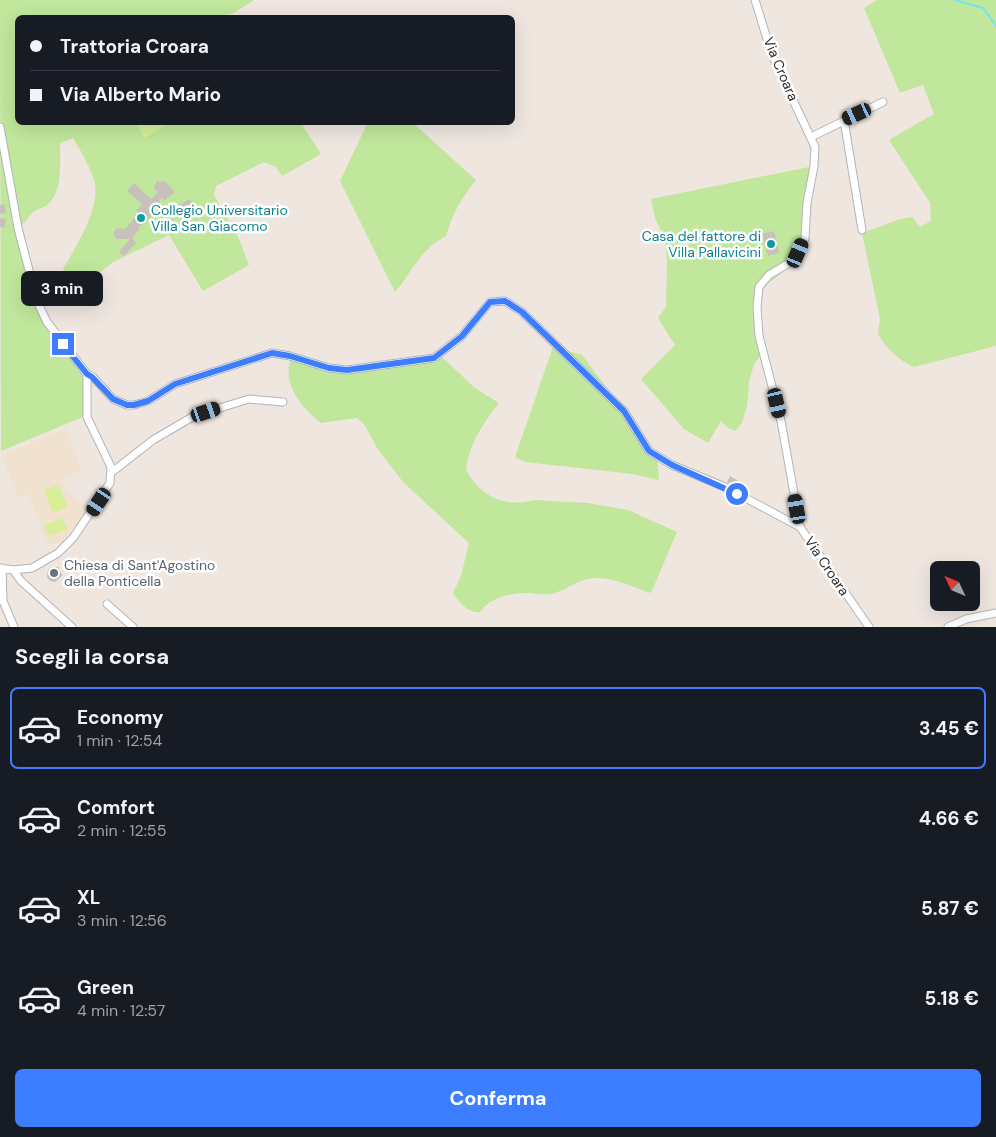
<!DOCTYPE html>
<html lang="it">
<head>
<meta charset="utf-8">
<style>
  body { margin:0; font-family:"DM Sans",sans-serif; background:#20242c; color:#f1f3f6; height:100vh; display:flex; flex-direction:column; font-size:19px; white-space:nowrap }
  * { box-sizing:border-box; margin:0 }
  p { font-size:16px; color:#9ea1a6 }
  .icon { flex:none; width:28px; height:28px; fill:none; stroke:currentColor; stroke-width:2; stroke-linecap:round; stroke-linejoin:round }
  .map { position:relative; height:627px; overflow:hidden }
  .panel { display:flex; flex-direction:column; background:#171b24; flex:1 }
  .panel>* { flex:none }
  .guide { position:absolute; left:15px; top:15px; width:500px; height:110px; border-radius:8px; box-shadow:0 5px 20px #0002; display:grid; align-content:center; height:110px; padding:0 15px; background:#171b24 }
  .needle { width:32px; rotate:314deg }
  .buttons { position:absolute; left:930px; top:561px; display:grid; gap:10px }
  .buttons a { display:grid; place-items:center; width:50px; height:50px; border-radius:8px; background:#171b24; box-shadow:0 5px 20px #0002; font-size:25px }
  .end { position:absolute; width:22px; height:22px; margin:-11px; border:6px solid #3d7dff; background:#fff; box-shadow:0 0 0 2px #fff }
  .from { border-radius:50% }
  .bubble { position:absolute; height:35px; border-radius:8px; background:#171b24; box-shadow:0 5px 20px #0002; font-size:16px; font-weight:700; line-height:35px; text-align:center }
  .car { position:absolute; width:15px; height:30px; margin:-15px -8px; border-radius:6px; box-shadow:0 0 4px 1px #0007; background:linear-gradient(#222 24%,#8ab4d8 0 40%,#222 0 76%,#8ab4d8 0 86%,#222 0) }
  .guide b { display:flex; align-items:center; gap:18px; height:48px; font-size:19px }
  .guide b+b { border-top:1px solid #363941 }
  .guide i { width:12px; height:12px; background:#f1f3f6 }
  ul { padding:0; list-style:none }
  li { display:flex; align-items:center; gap:15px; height:82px; margin:0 10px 8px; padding:0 5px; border:2px solid transparent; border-radius:8px }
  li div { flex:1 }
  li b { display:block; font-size:19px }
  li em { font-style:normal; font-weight:700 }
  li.active { border-color:#3d7dff }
  li>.icon { width:45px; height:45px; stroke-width:1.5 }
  h2 { padding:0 15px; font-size:22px; line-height:60px }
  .action { display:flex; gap:10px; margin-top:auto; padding:10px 15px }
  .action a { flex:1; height:58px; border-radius:8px; background:#3d7dff; color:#fff; font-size:20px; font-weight:700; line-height:58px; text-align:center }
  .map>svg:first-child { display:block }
  .education { fill:#f1e1cf }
  .green { fill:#c0e79b }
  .pitch { fill:#d6ef96 }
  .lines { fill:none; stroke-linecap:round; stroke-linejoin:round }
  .stream { stroke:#70e4f4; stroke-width:2 }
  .building { fill:#c8c1bb }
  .major-tunnel { stroke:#c8c1bc; stroke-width:9; stroke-dasharray:9 4.5; stroke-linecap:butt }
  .minor-casing { stroke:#b0b4bd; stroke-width:9 }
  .minor { stroke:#fff; stroke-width:7 }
  .route { stroke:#3d7dff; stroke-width:6 }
  .culture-dot { fill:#0f9aa8; stroke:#fff; stroke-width:2 }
  .worship-dot { fill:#6b7280; stroke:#fff; stroke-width:2 }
  .labels { text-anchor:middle; stroke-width:5; stroke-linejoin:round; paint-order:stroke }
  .street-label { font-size:14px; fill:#2d2d2d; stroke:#fff }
  .culture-label { font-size:14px; fill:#0d838f; stroke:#fff; text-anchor:start }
  .worship-label { font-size:14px; fill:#5b616d; stroke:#fff; text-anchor:start }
</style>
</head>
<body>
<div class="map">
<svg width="996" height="627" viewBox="0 0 996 627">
  <rect width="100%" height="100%" fill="#efe6e0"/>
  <path class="education" d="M65,429L82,470L61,480L68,493L88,510L61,543L47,545L29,494L18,498L2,455Z"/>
  <path class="green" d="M0,0H254L234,13L220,17L18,18V122L301,123L321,154L282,176L276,167L264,162L216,186L214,195L239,239L249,265L203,291L169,235L113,262L87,283L79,286L68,277L63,269C76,247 102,206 94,180C89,165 81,151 73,138L60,143C60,161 63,193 47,205C43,208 37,209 33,212C29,216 26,221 22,225L24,253L43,318L85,367V416L1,451Z
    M877,0H996V346L914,367C897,359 888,350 878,334L880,319L862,233L900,219L912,217L920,227L931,221L930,203L889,140L934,114L923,85L900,93L864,8Z
    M368,122L413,123L476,180C462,197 452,214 446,236C419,250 413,271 395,292L340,181Z
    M814,166L797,256L782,273L763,287L759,298L761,355L754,364L749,382L747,406L742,423L735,431L728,428L721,421L708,443L684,429L641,379L675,345L658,318L666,307L667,260L665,238L655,218L651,199Z
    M553,347L582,355L657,454L659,480L632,474L525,462L515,457Z
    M293,353L340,369L441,356L475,388L499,403C483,424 469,443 466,470C481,497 504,508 535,500L588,503L628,510L677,532L651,593C635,588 615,578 599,578C579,578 572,587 555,593C545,596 539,594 529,593C513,592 489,598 480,612C466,613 460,602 453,593L461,576L469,543L403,482L377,448L364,424L357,418L321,423C300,406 279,381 293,353Z"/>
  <path class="pitch" d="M135,123H169L145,138Z
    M59,485L67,507L53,513L44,490Z
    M63,518L67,529L49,536L44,525Z"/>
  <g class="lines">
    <path class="stream" d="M955,0L983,8L996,26"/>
  </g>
  <path class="building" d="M157,180L160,182L165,181L175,192L164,201L162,197L152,215L139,227V230L132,238L136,243L124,256L119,252L130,239H117L114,237V232L117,228L125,229L139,213L136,211L142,204L127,191L134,183L151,199L158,192L154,189Z
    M190,199L195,207L172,219L168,211Z
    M774,231L779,253L768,256L762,234Z
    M730,476L747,486L744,491L727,482Z
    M52,567H59V571L63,575L55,582L50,581L47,577L48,570Z"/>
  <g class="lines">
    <path class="major-tunnel" d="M0,205L2,215L0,231"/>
    <defs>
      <path id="minor" d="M755,0L772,55L815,147L814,166L807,203L805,238L799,253L789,263L769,275L759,287L757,307L759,336L781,421L800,527L869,627
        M844,120L862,230
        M0,127L18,228L37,301L47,322L87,374
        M811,137L883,102
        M112,472L153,440L194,416L249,399L283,402
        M0,568L13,570L32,568L58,553L73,538L110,483L111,467L87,417V374L93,377L113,399L127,405H134L148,401L175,384L272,353L290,356L329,368L347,370L434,358L462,336L490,302L505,301L522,312L624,411L649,451L672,465L725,487L800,527
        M2,568L3,601L14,627
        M13,570L21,581L72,627
        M107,604L133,627
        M948,627L966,619L996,613"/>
    </defs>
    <use href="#minor" class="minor-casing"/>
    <use href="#minor" class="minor"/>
  </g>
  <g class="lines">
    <path class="route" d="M63,344L87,374L92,377L113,399L127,405H134L148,401L175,384L272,353L290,356L329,368L347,370L434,358L462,336L490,302L505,301L522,312L624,411L649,451L672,465L737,494"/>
  </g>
  <g class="culture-dot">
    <circle cx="141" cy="218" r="5"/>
    <circle cx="771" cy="244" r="5"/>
  </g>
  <circle class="worship-dot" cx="54" cy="573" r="5"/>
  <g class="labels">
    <g class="street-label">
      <text transform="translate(781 69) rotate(67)" y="5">Via Croara</text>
      <text transform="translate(827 566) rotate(56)" y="5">Via Croara</text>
    </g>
    <g class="culture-label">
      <text x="151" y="215">Collegio Universitario<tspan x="151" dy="16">Villa San Giacomo</tspan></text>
      <text x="761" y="241" text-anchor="end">Casa del fattore di<tspan x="761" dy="16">Villa Pallavicini</tspan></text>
    </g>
    <g class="worship-label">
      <text x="64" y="570">Chiesa di Sant'Agostino<tspan x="64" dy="16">della Ponticella</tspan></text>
    </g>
  </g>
</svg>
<div class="buttons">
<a><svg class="needle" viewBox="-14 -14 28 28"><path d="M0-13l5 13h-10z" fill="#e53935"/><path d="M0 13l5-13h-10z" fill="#9ea1a6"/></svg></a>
</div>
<i class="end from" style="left:737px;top:494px"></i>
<i class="end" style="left:63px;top:344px"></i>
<div class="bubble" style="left:21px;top:271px;width:82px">3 min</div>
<i class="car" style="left:857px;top:114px;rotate:245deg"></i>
<i class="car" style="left:798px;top:253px;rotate:23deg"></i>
<i class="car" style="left:777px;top:403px;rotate:167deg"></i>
<i class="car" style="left:206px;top:412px;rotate:71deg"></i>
<i class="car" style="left:99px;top:502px;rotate:214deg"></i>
<i class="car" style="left:797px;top:509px;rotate:350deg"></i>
<div class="guide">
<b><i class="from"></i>Trattoria Croara</b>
<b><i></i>Via Alberto Mario</b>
</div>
</div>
<section class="panel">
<h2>Scegli la corsa</h2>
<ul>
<li class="active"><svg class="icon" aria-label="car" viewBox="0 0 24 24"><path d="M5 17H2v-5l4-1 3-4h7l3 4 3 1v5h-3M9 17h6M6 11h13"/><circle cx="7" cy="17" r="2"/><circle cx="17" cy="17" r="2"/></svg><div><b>Economy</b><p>1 min · 12:54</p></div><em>3.45 €</em></li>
<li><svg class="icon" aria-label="car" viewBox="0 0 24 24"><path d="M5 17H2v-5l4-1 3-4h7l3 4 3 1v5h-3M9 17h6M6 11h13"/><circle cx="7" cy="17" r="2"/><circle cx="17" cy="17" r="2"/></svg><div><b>Comfort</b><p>2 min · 12:55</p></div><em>4.66 €</em></li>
<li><svg class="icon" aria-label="car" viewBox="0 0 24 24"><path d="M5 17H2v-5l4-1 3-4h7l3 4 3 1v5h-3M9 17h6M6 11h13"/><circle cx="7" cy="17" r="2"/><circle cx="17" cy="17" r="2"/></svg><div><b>XL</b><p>3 min · 12:56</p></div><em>5.87 €</em></li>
<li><svg class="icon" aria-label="car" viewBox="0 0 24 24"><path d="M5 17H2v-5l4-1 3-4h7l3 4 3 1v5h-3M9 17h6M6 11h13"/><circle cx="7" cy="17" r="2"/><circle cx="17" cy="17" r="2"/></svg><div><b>Green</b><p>4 min · 12:57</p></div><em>5.18 €</em></li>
</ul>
<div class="action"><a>Conferma</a></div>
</section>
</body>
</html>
